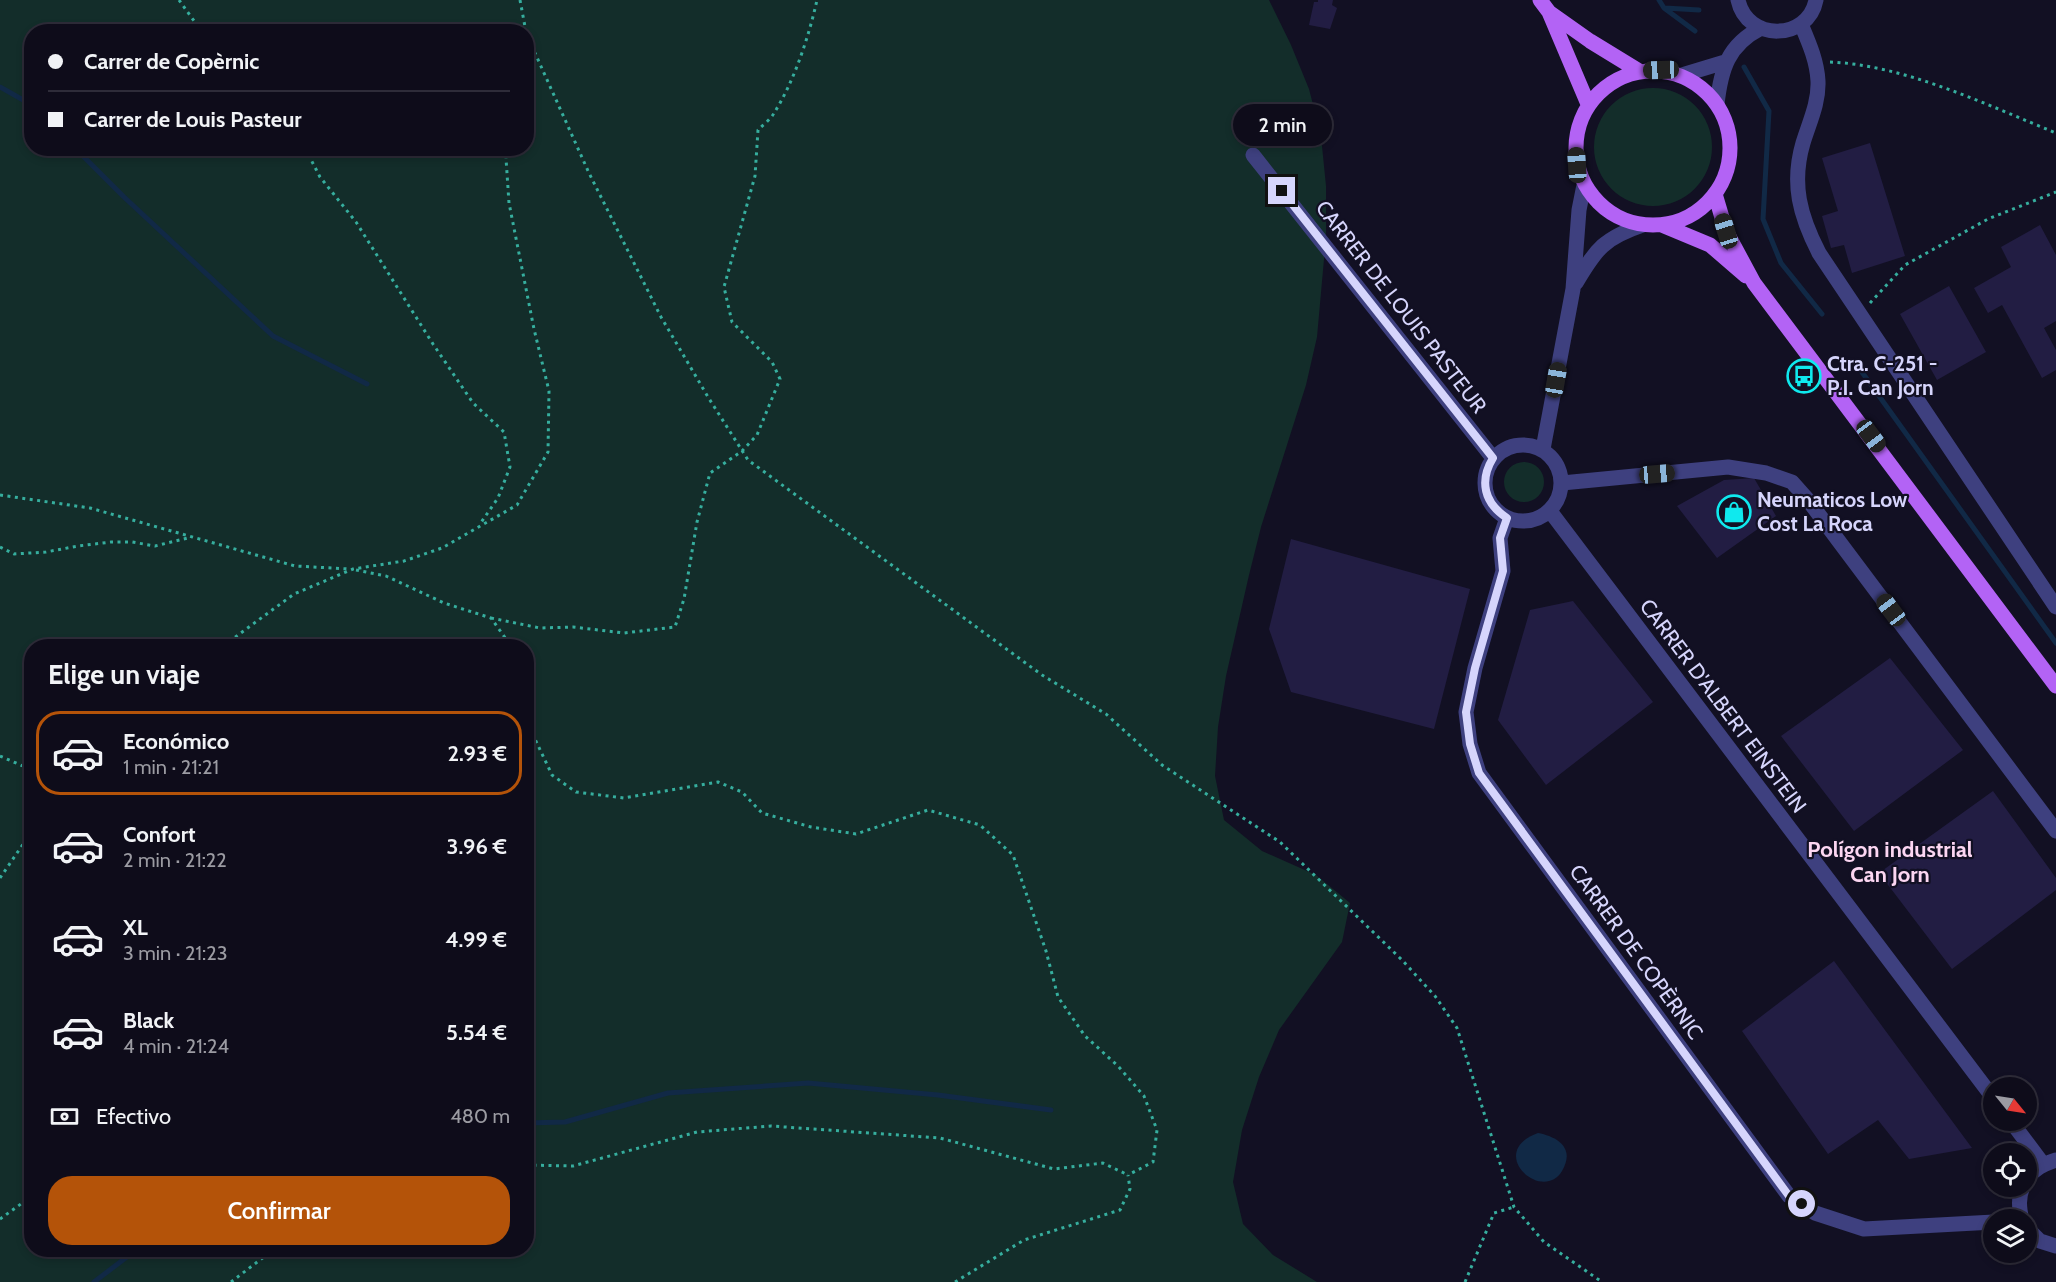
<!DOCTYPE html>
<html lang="es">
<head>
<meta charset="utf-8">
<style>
  body { margin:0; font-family:Cabin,sans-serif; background:#1c1a27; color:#f1f3f6; height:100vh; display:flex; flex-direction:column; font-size:22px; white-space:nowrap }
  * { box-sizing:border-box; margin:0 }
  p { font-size:20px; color:#9b9ba2 }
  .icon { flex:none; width:33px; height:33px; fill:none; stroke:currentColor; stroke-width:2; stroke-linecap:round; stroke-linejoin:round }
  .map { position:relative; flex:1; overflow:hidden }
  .panel { position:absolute; left:24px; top:639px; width:510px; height:618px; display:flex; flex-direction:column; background:#0e0c1a; border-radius:24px; box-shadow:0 3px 9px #0003,0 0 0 2px #2e2c39 }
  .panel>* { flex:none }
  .guide { position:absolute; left:24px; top:24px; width:510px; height:132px; border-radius:24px; box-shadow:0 3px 9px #0003,0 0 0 2px #2e2c39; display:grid; align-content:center; height:132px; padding:0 24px; background:#0e0c1a }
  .needle { width:39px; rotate:120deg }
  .controls { position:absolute; left:1983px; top:1077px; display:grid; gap:12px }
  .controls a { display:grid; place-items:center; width:54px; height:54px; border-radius:50%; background:#0e0c1a; box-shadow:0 3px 9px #0003,0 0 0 2px #2e2c39; font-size:30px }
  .end { position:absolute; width:27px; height:27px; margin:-14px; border:8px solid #d6d5fc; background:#111; box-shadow:0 0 0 3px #111 }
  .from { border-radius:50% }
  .bubble { position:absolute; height:42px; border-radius:21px; background:#0e0c1a; box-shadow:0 3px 9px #0003,0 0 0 2px #2e2c39; font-size:20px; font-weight:600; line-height:42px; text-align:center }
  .car { position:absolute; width:18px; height:36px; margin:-18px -9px; border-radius:8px; box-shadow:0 0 4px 2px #0007; background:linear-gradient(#222 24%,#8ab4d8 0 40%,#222 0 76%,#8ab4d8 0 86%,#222 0) }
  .guide b { display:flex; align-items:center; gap:21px; height:57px; font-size:22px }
  .guide b+b { border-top:2px solid #2e2c39 }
  .guide i { width:15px; height:15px; background:#f1f3f6 }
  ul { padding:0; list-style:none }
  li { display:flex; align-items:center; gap:18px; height:84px; margin:0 12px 9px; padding:0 12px; border:3px solid transparent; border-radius:24px }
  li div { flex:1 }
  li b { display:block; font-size:22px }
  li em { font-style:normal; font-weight:600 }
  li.on { border-color:#b45309 }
  li>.icon { width:54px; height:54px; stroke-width:1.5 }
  h2 { padding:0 24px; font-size:27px; line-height:72px }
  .pay { display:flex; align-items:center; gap:15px; height:66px; padding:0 24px; font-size:22px }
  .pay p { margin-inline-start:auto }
  .button { display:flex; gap:12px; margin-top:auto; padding:12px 24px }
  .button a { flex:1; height:69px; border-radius:24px; background:#b45309; color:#fff; font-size:24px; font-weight:600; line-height:69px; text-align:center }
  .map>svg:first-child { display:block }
  .green { fill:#132d2a; fill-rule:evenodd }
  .water { fill:#112946 }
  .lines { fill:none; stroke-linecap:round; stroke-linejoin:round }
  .stream { stroke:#112946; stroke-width:5 }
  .building { fill:#221d43 }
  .path { stroke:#36ae9e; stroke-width:3; stroke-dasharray:3 4.5; stroke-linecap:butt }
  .minor { stroke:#3e407f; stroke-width:15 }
  .major { stroke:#b363f5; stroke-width:15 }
  .route { stroke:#d6d5fc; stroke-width:8 }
  .labels { text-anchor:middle; stroke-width:4.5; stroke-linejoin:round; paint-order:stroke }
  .street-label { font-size:21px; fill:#d6d5fc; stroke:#121023 }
  .poi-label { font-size:21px; font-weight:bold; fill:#d6d5fc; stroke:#121023; text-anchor:start }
  .neighbourhood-label { font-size:22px; font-weight:bold; fill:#fcd6f2; stroke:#121023 }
</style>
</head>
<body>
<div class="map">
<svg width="2056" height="1282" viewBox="0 0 2056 1282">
  <rect width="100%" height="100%" fill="#121023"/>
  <path class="green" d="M0,0H1269L1291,45L1309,89L1321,136L1326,186V237L1317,337L1306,385L1261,527L1249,575L1226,676L1218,727L1215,776L1224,820L1262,851L1316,875L1350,903L1342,942L1279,1030L1259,1077L1242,1130L1233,1182L1243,1224L1273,1255L1317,1282H0ZM32,32H526V148H32ZM32,646H526V1250H32Z
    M1594 147a59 59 0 1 1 118 0a59 59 0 1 1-118 0Z
    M1504 482a20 20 0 1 1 40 0a20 20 0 1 1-40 0Z"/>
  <path class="water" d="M1538,1133C1559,1137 1575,1149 1562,1171C1542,1204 1485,1152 1538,1133Z"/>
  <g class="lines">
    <path class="stream" d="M1659,0L1664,8L1695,31
      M1665,8L1699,10
      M1744,67L1769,111L1763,219L1781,263L1822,314
      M0,87L32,105
      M75,148L124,197L273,336L367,384
      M1854,361L2056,643
      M526,1123L565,1122L668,1093L808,1083L938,1095L1051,1110
      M94,1282L136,1250"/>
  </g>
  <path class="building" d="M1318,0H1333L1332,5L1337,8L1330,29L1309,25L1314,2H1318Z
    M1870,143L1905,256L1852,273L1844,245L1831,248L1822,216L1838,211L1822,158Z
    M2040,225L2056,255V321L2044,328L2056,350V370L2042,378L2002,305L1988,313L1974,288L2011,267L2001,247Z
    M1949,286L1986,352L1937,380L1900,314Z
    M1754,478L1776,516L1717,558L1677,506L1724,480Z
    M1291,539L1470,589L1434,729L1291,692L1269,629Z
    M1573,601L1653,702L1546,785L1498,720L1530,610Z
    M1890,658L1963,750L1854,831L1781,736Z
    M1993,791L2056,878V890L1952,969L1879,873Z
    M1834,961L1972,1148L1909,1159L1878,1120L1828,1154L1742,1031Z"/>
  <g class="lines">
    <path class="path" d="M179,0L202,32
      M520,0L526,32
      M526,33L535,53
      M1830,62C1905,65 1987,105 2056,133
      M526,75L535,53L589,173L661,317L708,397L748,460L1042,675L1106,714L1162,765L1280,842L1402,960L1435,996L1457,1028L1514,1207L1544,1242L1602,1282
      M305,148L320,177L356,222L433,344L473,403L504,432L510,467L498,498L480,524
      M1870,303L1905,265L1988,219L2056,192
      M0,495L90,508L295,566L350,569
      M0,547L14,554L46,552L78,546L111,542H132L155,546L192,537
      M356,570L386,576L444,603L491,618L511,646
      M491,618L540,628L573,627L624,633L675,627L684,599L697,522L710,473L742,451L757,435L780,379L772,362L732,322L724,287L755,176L758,130C763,125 771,119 774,113C794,82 809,36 817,0
      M223,646L294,594L353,569L404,561L442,548L517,505L548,452L549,391L534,329L509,203L506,158L508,148
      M526,720L552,775L576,792L624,798L718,782L742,792L762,813L811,827L856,834L928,810L980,825L1013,855L1046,951L1058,997L1085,1036L1118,1066L1144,1096L1157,1130L1153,1162L1128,1175
      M0,756L32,770
      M0,878L32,831
      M526,1165L573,1166L697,1132L771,1126L940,1138L1054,1169L1103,1163L1128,1175
      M0,1219L32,1196
      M231,1282L273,1250
      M955,1282L1024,1240L1120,1210L1130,1189L1128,1175
      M1465,1282L1494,1213L1514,1207"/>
    <path class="minor" d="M1738,0C1747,42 1808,41 1816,0
      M1801,24C1809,43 1817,61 1818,81C1819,103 1809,123 1803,143C1791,184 1800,216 1819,253L2056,607
      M1682,75L1725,62
      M1717,104C1721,69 1728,45 1761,28
      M1253,155L1493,458
      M1576,283C1596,249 1604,238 1643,225
      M1485 483a38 38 0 1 1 76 0a38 38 0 1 1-76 0Z
      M1543,449L1573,289L1579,210L1584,185
      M1562,483L1728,467L1766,473L1792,482L1808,500L2056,831
      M1550,511L1994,1099
      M1507,518L1500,538L1503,571L1475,668L1466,712L1470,744L1479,773L1789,1196L1815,1213L1864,1229L1994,1222
      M2010,1120L2043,1164
      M2026,1179C2035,1169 2043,1164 2056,1160
      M2022,1220C2019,1208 2018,1198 2023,1186
      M2026,1227L2040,1241L2056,1246"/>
    <path class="major" d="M1540,0L1549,12L1588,104
      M1549,12L1590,41L1639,71
      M1576 148a77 77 0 1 1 154 0a77 77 0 1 1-154 0Z
      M1715,194L1726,231L1754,283L2056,686
      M1662,225L1710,245L1746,276"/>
  </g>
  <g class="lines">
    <path class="route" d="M1282,191L1493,458C1479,481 1484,503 1507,518L1500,538L1503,571L1475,668L1466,712L1470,744L1479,773L1789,1196L1802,1204"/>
  </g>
  <defs>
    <symbol id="bus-ring" viewBox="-11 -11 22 22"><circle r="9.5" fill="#121023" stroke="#0fe9ee" stroke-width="1.5"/><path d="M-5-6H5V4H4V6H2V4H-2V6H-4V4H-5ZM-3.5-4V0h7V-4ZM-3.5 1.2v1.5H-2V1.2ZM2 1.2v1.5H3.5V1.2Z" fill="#0fe9ee"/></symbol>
    <symbol id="shop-ring" viewBox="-11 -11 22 22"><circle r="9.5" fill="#121023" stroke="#0fe9ee" stroke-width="1.5"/><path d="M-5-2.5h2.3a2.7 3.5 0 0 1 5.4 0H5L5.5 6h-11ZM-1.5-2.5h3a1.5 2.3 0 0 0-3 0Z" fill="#0fe9ee"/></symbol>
  </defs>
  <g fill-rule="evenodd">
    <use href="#bus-ring" x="1785" y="357" width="38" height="38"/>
    <use href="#shop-ring" x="1715" y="493" width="38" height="38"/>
  </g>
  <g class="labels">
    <g class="street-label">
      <text transform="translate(1401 307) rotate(52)" y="7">CARRER DE LOUIS PASTEUR</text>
      <text transform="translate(1723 706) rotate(53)" y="7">CARRER D'ALBERT EINSTEIN</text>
      <text transform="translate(1636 952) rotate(54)" y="7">CARRER DE COPÈRNIC</text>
    </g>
    <g class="poi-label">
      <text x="1827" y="371">Ctra. C-251 -<tspan x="1827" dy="24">P.I. Can Jorn</tspan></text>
      <text x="1757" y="507">Neumaticos Low<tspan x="1757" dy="24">Cost La Roca</tspan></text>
    </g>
    <g class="neighbourhood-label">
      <text x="1890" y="857">Polígon industrial<tspan x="1890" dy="25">Can Jorn</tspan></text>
    </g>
  </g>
</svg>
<div class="controls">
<a><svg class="needle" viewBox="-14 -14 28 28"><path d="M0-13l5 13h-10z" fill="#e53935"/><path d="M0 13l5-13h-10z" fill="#9b9ba2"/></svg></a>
<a><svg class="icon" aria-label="locate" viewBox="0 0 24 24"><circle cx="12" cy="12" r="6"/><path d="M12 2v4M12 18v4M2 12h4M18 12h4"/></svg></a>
<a><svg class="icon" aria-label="layers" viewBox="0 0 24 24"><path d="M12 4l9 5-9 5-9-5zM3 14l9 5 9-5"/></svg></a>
</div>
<i class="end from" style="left:1802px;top:1204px"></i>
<i class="end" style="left:1282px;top:191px"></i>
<div class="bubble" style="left:1233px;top:104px;width:99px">2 min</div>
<i class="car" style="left:1661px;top:70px;rotate:268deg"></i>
<i class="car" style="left:1577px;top:165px;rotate:356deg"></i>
<i class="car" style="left:1726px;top:231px;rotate:343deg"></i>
<i class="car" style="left:1556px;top:380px;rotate:10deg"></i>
<i class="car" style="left:1871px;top:436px;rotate:143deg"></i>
<i class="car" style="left:1657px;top:474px;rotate:85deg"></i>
<i class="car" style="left:1891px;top:610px;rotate:323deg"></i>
<div class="guide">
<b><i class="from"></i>Carrer de Copèrnic</b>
<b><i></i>Carrer de Louis Pasteur</b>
</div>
<section class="panel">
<h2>Elige un viaje</h2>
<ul>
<li class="on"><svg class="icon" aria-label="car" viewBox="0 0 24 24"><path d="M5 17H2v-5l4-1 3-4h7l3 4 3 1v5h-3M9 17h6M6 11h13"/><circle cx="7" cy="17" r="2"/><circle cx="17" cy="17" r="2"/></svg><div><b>Económico</b><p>1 min · 21:21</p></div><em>2.93 €</em></li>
<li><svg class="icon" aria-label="car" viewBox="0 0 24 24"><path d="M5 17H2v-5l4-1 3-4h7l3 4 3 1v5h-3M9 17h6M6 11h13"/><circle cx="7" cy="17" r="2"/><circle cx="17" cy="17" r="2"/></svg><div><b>Confort</b><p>2 min · 21:22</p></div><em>3.96 €</em></li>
<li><svg class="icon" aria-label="car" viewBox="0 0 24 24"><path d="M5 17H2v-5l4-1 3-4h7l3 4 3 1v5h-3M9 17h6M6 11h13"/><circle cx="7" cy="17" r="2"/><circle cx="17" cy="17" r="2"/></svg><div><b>XL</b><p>3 min · 21:23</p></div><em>4.99 €</em></li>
<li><svg class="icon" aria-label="car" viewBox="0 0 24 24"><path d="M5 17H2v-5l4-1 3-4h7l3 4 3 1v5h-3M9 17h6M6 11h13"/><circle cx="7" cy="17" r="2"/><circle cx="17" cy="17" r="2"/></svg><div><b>Black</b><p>4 min · 21:24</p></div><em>5.54 €</em></li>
</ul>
<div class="pay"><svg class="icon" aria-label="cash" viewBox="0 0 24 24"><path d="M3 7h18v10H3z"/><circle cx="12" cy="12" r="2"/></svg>Efectivo<p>480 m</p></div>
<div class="button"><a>Confirmar</a></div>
</section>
</div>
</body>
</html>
